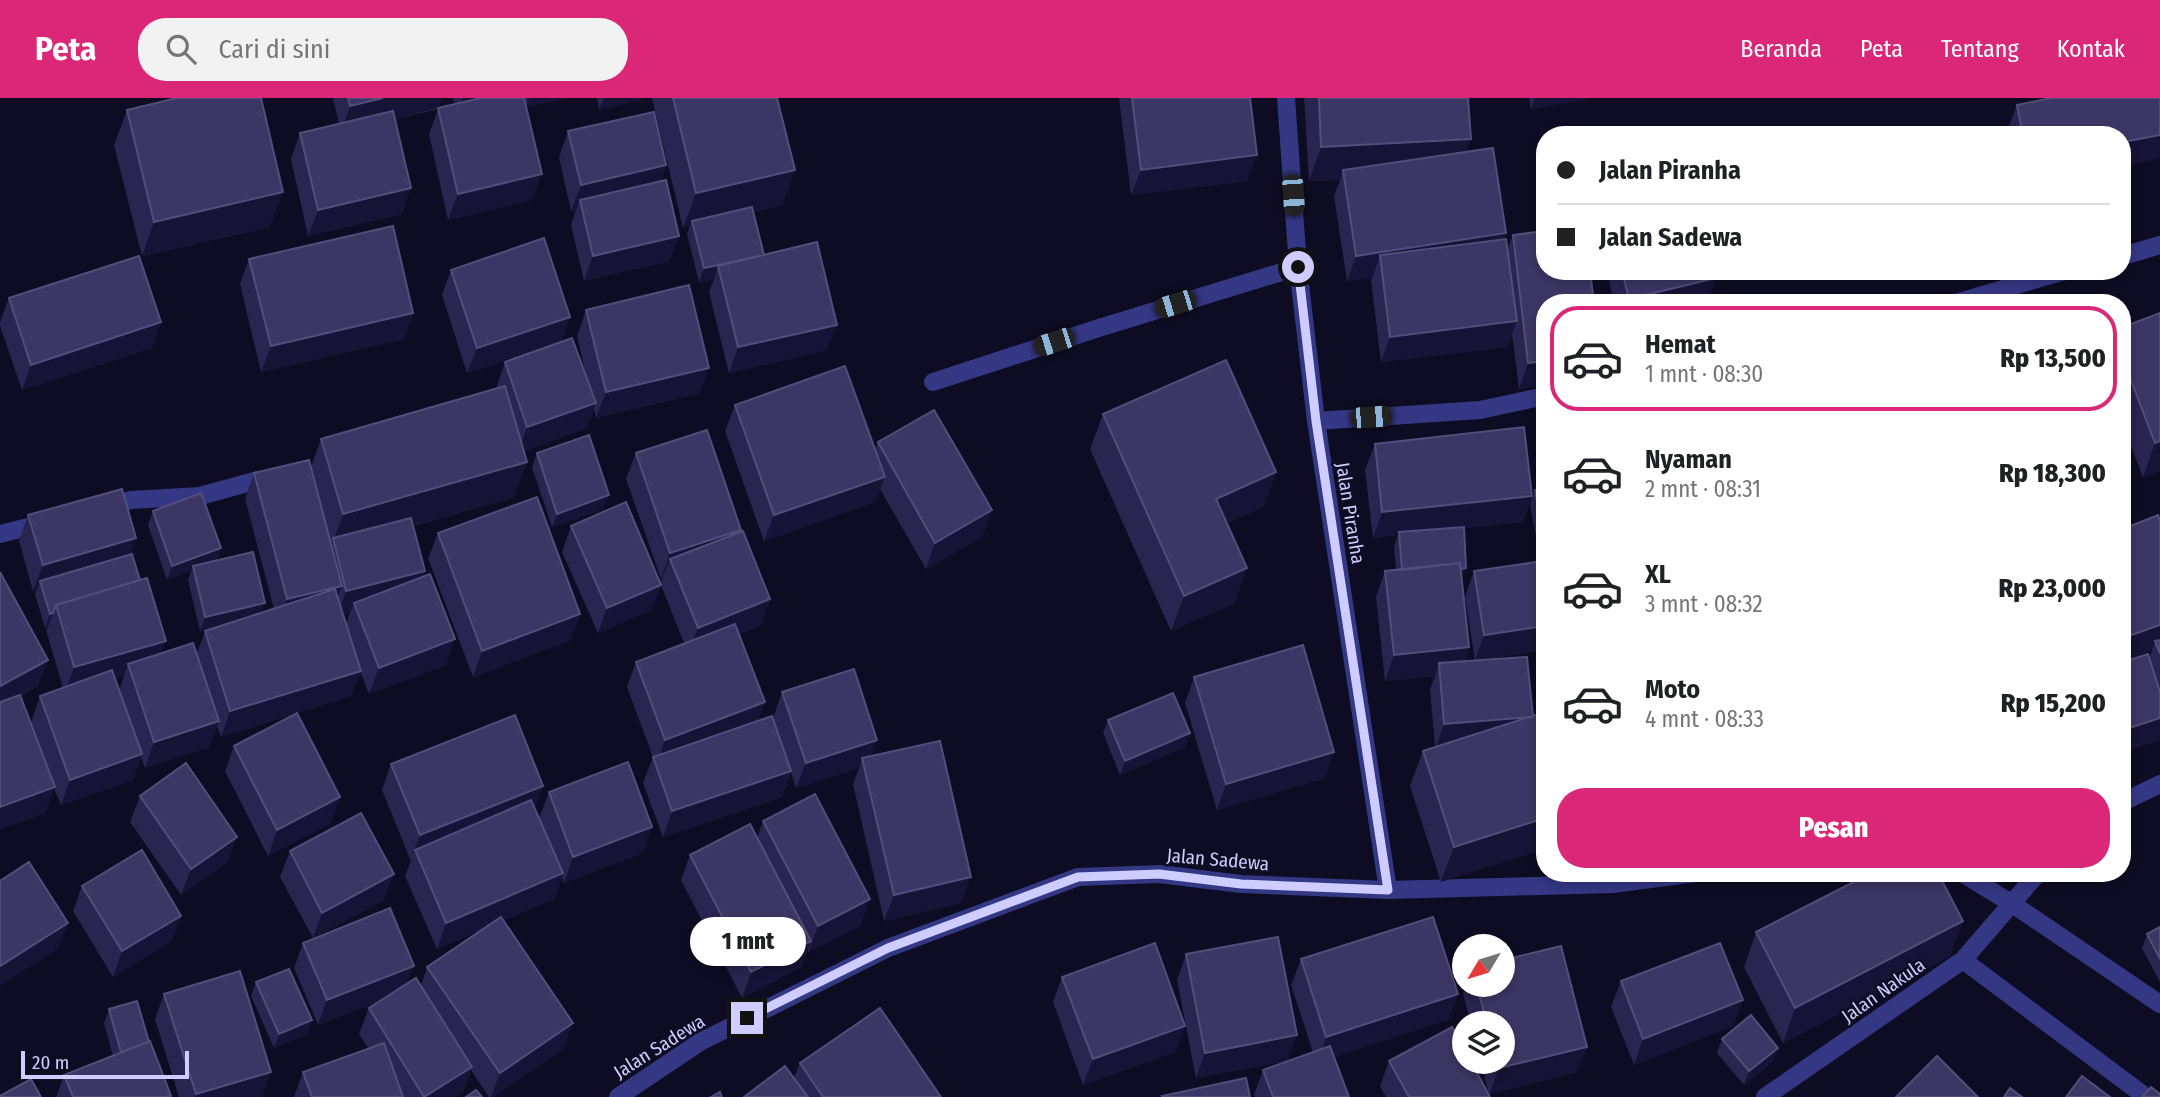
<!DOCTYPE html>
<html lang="id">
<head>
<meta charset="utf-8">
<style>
  body { margin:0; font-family:"Fira Sans Condensed",sans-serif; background:#f2f2f2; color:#202124; height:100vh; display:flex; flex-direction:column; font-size:26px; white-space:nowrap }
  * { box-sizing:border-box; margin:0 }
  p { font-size:23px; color:#757577 }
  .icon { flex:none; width:38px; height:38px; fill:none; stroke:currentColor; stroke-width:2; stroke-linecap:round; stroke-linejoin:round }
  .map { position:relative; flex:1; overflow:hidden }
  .details { position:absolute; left:1536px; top:196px; width:595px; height:588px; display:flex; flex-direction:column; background:#fff; border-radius:28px; box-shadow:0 4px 10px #0003 }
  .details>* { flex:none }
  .top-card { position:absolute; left:1536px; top:28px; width:595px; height:154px; border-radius:28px; box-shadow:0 4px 10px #0003; display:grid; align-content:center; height:154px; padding:0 21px; background:#fff }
  .needle { width:46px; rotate:232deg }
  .controls { position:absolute; left:1452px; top:836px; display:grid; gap:14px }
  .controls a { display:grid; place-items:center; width:63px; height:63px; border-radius:50%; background:#fff; box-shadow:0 4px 10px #0003; font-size:35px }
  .scale { position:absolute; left:21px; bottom:18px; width:168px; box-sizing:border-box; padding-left:7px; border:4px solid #cfcdff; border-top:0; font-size:19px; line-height:24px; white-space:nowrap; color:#cfcdff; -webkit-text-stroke:5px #0e0c22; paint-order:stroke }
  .end { position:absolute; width:32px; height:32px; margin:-16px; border:9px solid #cfcdff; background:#111; box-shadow:0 0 0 4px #111 }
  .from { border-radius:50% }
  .bubble { position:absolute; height:49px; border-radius:24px; background:#fff; box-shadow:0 4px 10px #0003; font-size:23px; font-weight:800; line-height:49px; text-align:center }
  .car { position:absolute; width:21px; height:42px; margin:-21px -10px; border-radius:9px; box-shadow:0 0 5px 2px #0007; background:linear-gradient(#222 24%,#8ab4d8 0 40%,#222 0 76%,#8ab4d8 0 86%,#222 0) }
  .top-card b { display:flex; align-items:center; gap:24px; height:66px; font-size:26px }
  .top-card b+b { border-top:2px solid #e0e0e0 }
  .top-card i { width:18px; height:18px; background:#202124 }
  ul { padding:12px 0 0; list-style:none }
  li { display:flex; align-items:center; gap:21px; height:105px; margin:0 14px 10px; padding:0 7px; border:4px solid transparent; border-radius:28px }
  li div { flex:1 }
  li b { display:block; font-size:26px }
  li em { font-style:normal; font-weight:800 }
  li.current { border-color:#db2777 }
  li>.icon { width:63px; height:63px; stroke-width:1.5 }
  .primary-button { display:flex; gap:14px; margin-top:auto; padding:14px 21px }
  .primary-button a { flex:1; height:80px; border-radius:28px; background:#db2777; color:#fff; font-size:28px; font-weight:800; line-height:80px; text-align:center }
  header { display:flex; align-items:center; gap:42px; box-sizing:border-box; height:98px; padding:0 35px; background:#db2777; color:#fff }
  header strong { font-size:33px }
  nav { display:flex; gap:38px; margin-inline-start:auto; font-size:24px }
  .search { width:490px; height:63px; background:#f2f2f2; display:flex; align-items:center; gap:18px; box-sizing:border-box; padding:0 24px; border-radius:28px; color:#757577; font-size:26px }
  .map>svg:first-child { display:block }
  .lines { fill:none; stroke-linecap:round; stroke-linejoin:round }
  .street { stroke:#343783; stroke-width:18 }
  .wall { fill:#292450; fill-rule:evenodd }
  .shaded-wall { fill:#171336 }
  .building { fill:#3b3663; stroke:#524e7b; stroke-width:2 }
  .route { stroke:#cfcdff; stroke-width:9 }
  .labels { text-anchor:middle; stroke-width:5; stroke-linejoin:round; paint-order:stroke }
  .street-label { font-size:19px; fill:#cfcdff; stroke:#0e0c22 }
</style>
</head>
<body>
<header>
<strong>Peta</strong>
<div class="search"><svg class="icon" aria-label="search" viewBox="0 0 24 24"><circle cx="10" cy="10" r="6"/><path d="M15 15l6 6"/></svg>Cari di sini</div>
<nav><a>Beranda</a><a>Peta</a><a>Tentang</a><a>Kontak</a></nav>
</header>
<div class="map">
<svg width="2160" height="999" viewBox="0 0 2160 999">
  <rect width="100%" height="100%" fill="#0e0c22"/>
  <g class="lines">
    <path class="street" d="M1286,0L1298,169L1316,323L1388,792
      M2123,158L2160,147
      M1956,205L2064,173
      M933,284L1102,229L1298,169
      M1316,323L1480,312L1545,298
      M105,409L131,402L200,398L258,382
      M0,436L44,425
      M2123,704L2160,686
      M1962,775L2011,805L2160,906
      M1963,862L2146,999
      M618,999L700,944L888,850L1078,779L1159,776L1241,786L1388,792L1613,786L1696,775
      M1765,999L1963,862L2038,775"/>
  </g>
  <path class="wall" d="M333,0H442L438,10L455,6L453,0H567L526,9L532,102L448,122L429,36L438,11L395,21L402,116L308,138L291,61L300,35L339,26Z
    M597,0H643V1L599,12Z
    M652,0H777L795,72L782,107L753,114L763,157L827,252L729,275L709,194L714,181L699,184L687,136L690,128L683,130Z
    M1119,0H1250L1257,57L1247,83L1131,97Z
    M1304,0H1468L1471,41L1466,54L1504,141L1507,152L1513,137L1545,287L1519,291L1512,236L1507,249L1381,264L1371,182L1372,180L1347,183L1334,98L1340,82L1309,83Z
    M1529,0H1590L1531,11Z
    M2160,0V60L2123,68V37H2008L2007,33L2017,7Z
    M127,12L270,129L142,158L114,47Z
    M568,33L666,67L661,83L679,138L669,163L584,183L571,127L576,112L571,113L559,59Z
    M249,161L413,215L404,241L261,274L240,186Z
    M451,172L570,219L561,244L586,277L577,238L586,212L700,295L596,320L594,311L587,330L524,353L514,399L413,428L425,473L423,479L446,567L369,596L360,573L351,598L297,615L331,725L268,758L225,673L234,648L297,615L221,639L217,628L209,649L145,670L141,659L133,682L61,707L54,690L45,715L0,731V474L38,588L21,598L31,624L40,598L63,590L46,532L48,529L45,530L35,496L37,492L33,493L19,443L28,417L130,456L161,556L197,555L205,533L221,528L200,533L188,482L192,472L167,482L148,427L153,413L221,450L217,463L262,515L274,511L245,401L254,375L311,369L321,341L496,291L505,264L539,252L467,275L442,197ZM350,515L346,526L343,517ZM124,578L119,592L115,581Z
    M1607,173H1715L1708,205H1614Z
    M9,200L161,224L152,250L22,292L0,228V224Z
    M2160,215V373L2143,379L2123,328V229Z
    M735,307L875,351L878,344L983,438L926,471L880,391L875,404L764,443L725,333Z
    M1103,316L1276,374L1263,409L1227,425L1247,470L1234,505L1171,533L1090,351Z
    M1375,346L1532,398L1523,424L1464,430L1462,483L1469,549L1464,564L1475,563L1465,499L1474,473L1545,521V531L1537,553L1476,563L1527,559L1441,784L1410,688L1423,653L1435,649L1430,591L1435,578L1385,583L1376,499L1385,473L1396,472L1394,448L1398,437L1373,440L1365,372Z
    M537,355L604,411L552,429L532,369Z
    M636,355L741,432V434L770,501L761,527L739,536L759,622L783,651L773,620L782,594L871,658L962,805L884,823L853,686L859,670L796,690L791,674L782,699L663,739L643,685L653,659L627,589L636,564L684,545L661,487L651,512L598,535L562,454L571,428L660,486L662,481H661L626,381Z
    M1545,390V478H1543L1530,406L1535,392Z
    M2160,422V638L2158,643L2123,654V564L2149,560L2152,552Z
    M438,435L571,542L473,579L428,460Z
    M1194,579L1325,680L1217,712L1185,605Z
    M1108,622L1190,635L1185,649L1120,677L1103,635Z
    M391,666L535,711L539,720L549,694L643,755L564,785L562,779L554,801L503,822L573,925L563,951L493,999H489L471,972L463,994L455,999H294L303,974L369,951L359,936L369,910L380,903L318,927L294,870L303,845L407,886L421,888L427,869L483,831L437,851L405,778L411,763L382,692Z
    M140,698L228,764L181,797L130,724Z
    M763,723L861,827L809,854L808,852L801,869L742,900L681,782L690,757L757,740Z
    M290,753L384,802L313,840L280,779Z
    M82,788L181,818L172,843L113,879L73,813Z
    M1963,823L1950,858L1783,945L1744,869L1756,834Z
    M2160,829V884L2142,850L2147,836Z
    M1186,856L1297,937L1287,963L1196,980L1177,882Z
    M1301,861L1449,921L1334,959L1349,999H1255L1254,997L1263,972L1313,954L1291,887Z
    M1062,879L1185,928L1175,954L1083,987L1053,904Z
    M1621,883L1743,902L1733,928L1634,967L1611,909Z
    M256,884L312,922L307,936L274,950L251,898Z
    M1466,887H1503L1577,974L1489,996L1481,964H1503V926H1471L1463,895Z
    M164,896L262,999H179L155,921Z
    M109,911L149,944L171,998V999H56L64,977L113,958L104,925Z
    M1722,941L1773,963L1744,987L1717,955Z
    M1389,963L1490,999H1386L1380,988Z
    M800,965L941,999H744L794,980Z"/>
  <path class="shaded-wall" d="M383,0H442L438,10L341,34L350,8Z
    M463,0H505L457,17Z
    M529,0H567L526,9Z
    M604,0H643V1L599,12Z
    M1535,0H1590L1531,11Z
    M2160,37V60L2123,68V44Z
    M1471,41L1458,75L1343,72L1340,82L1309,83L1321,49Z
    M1257,57L1247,83L1131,97L1141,72Z
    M666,67L657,93L580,102L576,112L571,113L581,87Z
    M795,72L782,107L693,128L692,123L690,128L683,130L696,95Z
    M542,76L532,102L448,122L458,96Z
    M411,90L402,116L308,138L318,112Z
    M283,94L270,129L142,158L154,124Z
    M1506,135L1497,160L1380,157L1372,180L1347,183L1356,158Z
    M679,138L669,163L584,183L593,158Z
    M764,157L718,168L714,181L699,184L704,170Z
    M1716,180L1708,205H1628L1629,201Z
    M413,215L404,241L261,274L271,248Z
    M570,219L561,245L467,275L477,250Z
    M1517,223L1507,249L1381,264L1390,239Z
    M161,224L152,250L22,292L31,267Z
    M837,227L827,252L729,275L738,249Z
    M1545,263V287L1519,291L1528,265Z
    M709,270L700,295L596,320L606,294Z
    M596,305L587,330L518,355L527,329Z
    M2160,343V373L2143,379L2155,345Z
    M527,364L514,399L336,449L334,441L343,416Z
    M1276,374L1263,409L1204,436L1216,401Z
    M885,379L875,404L764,443L774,417Z
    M609,397L604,411L552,429L557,416Z
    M1532,398L1523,424L1400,437L1399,434L1398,437L1373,440L1382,414Z
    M992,412L983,438L926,471L935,445Z
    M741,432L732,457L670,461L662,481H661L670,455Z
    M136,440L127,466L40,483L37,492L33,493L43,467Z
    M221,450L216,463L193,468L192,472L167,482L172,468Z
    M1247,470L1234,505L1171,533L1184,498Z
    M1466,470L1461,484L1402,475Z
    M425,473L416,498L354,505L350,515L337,518L346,493Z
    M661,487L651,512L598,535L607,510Z
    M342,488L332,514L278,527L287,501Z
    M770,501L761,527L688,555L698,530Z
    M265,505L260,518L200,533L205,519Z
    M53,515L48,529L45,530L50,516Z
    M580,516L571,542L473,579L482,553Z
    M2160,527V549L2155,543L2152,552L2123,563V540Z
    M1545,528L1537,553L1475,563L1484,537Z
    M455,541L446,567L369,596L379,570Z
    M166,543L156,569L128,566L124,578L65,595L74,569Z
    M1469,549L1460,575L1439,565L1435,578L1385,583L1394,557Z
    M48,562L38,588L0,608V588Z
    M361,573L351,598L221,639L230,613Z
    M765,604L756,630L656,668L665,642Z
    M1533,619L1435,652L1444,626Z
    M2160,620V638L2158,643L2123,654V632Z
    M219,623L209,649L145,670L154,644Z
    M1190,635L1185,649L1120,677L1125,663Z
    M877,642L868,667L862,660L859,670L796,690L806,665Z
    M1334,654L1325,680L1217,712L1226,686Z
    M142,656L133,682L61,707L70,682Z
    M791,673L782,699L663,739L672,713Z
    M543,688L534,713L415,752L410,763L420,737Z
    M55,689L45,715L0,731V709Z
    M340,699L331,725L268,758L277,732Z
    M1545,720V751L1441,784L1454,749Z
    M652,729L643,755L564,785L573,759Z
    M237,739L228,764L181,797L191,771Z
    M563,775L554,801L437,851L446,825Z
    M394,776L384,802L313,840L322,815Z
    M971,779L962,805L884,823L894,797Z
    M870,801L861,827L809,854L818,828Z
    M181,818L172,843L113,879L122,853Z
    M1963,823L1950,858L1783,945L1795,910Z
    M68,825L58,851L0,888V868Z
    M811,843L801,869L742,900L751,874Z
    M414,868L404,894L318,927L327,902Z
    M1458,896L1449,921L1317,965L1326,939Z
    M1743,902L1733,928L1634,967L1643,941Z
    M312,922L307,936L274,950L279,936Z
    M573,925L563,951L493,999H491L500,975Z
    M1185,928L1175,954L1083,987L1093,961Z
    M1297,937L1287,963L1196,980L1205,955Z
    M1587,949L1577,974L1489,996L1499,970Z
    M1778,950L1773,963L1744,987L1749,973Z
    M472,969L463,994L455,999H424Z
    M271,974L262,999H195L196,996Z"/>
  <path class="building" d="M177,0H261L283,94L154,124L127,12Z
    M348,0H383L350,8Z
    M481,0H524L542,76L458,96L438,10Z
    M673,0H777L795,72L696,95Z
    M1132,0H1250L1257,57L1141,72Z
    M1319,0H1468L1471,41L1321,49Z
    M2051,0H2160V37L2123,44V37H2023L2017,7Z
    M393,13L411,90L318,112L300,35Z
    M654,14L666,67L581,87L568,33Z
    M1493,50L1506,135L1356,158L1343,72Z
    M666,82L679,138L593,158L580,102Z
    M752,109L764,157L704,170L692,123Z
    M393,128L413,215L271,248L249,161Z
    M1545,133V173H1590L1594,205H1545V263L1528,265L1513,137Z
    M544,140L570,219L477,250L451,172Z
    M1506,141L1517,223L1390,239L1380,157Z
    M817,144L837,227L738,249L718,168Z
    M139,158L161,224L31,267L9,200Z
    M1622,173H1715L1716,180L1629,201Z
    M689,187L709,270L606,294L586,212Z
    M2160,215V343L2155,345L2123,261V229Z
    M572,240L596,305L527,329L505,264Z
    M1226,262L1276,374L1216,401L1247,470L1184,498L1103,316Z
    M845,268L885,379L774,417L735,307Z
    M505,288L527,364L343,416L321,341Z
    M934,312L992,412L935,445L878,344Z
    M1524,329L1532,398L1382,414L1375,346Z
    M707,332L741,432L670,455L636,355Z
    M589,337L609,397L557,416L537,355Z
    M309,362L342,488L287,501L254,375Z
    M1545,390V450L1535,392Z
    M122,391L136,440L43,467L28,417Z
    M201,395L221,450L172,468L153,413Z
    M537,399L580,516L482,553L438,435Z
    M626,404L661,487L607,510L571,428Z
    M2158,417L2160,422V527L2123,540V431Z
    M411,420L425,473L346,493L333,440Z
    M1464,429L1466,470L1461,471L1460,465L1402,472L1399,434Z
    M743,433L770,501L698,530L670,461Z
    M253,454L265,505L205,519L193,468Z
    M132,456L140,482L56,507L53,515L50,516L40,483Z
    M1536,464L1545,521V528L1484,537L1474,473Z
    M1460,465L1469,549L1394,557L1385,473Z
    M0,474L48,562L0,588Z
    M430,476L455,541L379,570L354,505Z
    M147,480L166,543L74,569L56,507Z
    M335,491L361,573L230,613L205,533Z
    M735,526L765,604L665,642L636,564Z
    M2160,542V556L2155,543Z
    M193,545L219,623L154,644L128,566Z
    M1303,547L1334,654L1226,686L1194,579Z
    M2148,556L2160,594V620L2123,632V564Z
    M1527,559L1533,619L1444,626L1439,565Z
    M854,571L877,642L806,665L782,594Z
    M112,572L142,656L70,682L40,598Z
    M1173,595L1190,635L1125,663L1108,622Z
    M20,597L55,689L0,709V604Z
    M1545,614V720L1454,749L1423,653Z
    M297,615L340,699L277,732L234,648Z
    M515,617L543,688L420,737L391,666Z
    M772,618L791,673L672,713L653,659Z
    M940,643L971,779L894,797L862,660Z
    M628,664L652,729L573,759L549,694Z
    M186,665L237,739L191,771L140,698Z
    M815,696L870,801L818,828L763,723Z
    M531,702L563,775L446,825L415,752Z
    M361,715L394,776L322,815L290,753Z
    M750,726L811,843L751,874L690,757Z
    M142,752L181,818L122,853L82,788Z
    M29,764L68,825L0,868V783Z
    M1871,775H1938L1963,823L1795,910L1756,834Z
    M390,810L414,868L327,902L303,845Z
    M501,819L573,925L500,975L427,869Z
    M1433,819L1458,896L1326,939L1301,861Z
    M2160,829V861L2147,836Z
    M1278,839L1297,937L1205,955L1186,856Z
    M1155,845L1185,928L1093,961L1062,879Z
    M1720,845L1743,902L1643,941L1621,883Z
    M1561,848L1587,949L1499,970L1497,964H1503V926H1487L1477,887H1503V862Z
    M289,871L312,922L279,936L256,884Z
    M240,873L271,974L196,996L164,896Z
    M416,880L472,969L424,999L369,910Z
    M137,903L149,944L121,954L109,911Z
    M880,910L941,999H823L800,965Z
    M1751,917L1778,950L1749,973L1722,941Z
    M1452,929L1465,952V964H1471L1490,999H1409L1389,963Z
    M150,943L171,998L167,999H73L64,977Z
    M384,945L403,999H312L303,974Z
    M1330,948L1349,999H1273L1263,972Z
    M1937,958L1978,999H1896Z
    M785,968L808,999H744Z
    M2082,978L2110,999H2066Z
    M1246,980L1250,999H1163L1162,998Z
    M31,981L41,999H1L0,998Z
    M2151,989L2160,996V999H2142Z
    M2010,990L2022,999H2004Z
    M476,992L482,999H466Z
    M720,994L722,999H711Z"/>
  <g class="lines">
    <path class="route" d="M747,920L888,850L1078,779L1159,776L1241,786L1388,792L1316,323L1298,169"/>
  </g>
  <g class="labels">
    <g class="street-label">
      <text transform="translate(1351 415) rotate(81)" y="7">Jalan Piranha</text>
      <text transform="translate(1218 761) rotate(5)" y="7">Jalan Sadewa</text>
      <text transform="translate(1883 892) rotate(-35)" y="7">Jalan Nakula</text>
      <text transform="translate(659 948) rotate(-32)" y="7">Jalan Sadewa</text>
    </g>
  </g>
</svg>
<div class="controls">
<a><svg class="needle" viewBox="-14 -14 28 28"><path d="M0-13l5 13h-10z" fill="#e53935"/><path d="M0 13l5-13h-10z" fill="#757577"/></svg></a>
<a><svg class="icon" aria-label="layers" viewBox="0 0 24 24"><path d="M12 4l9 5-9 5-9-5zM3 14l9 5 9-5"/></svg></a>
</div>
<div class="scale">20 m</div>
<i class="end from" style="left:1298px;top:169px"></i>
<i class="end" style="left:747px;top:920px"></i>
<div class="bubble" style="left:690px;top:819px;width:116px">1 mnt</div>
<i class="car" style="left:1293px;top:97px;rotate:176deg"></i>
<i class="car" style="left:1175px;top:206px;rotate:253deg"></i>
<i class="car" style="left:1054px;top:244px;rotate:252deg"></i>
<i class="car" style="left:1371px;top:319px;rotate:86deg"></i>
<div class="top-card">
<b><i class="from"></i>Jalan Piranha</b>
<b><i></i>Jalan Sadewa</b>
</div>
<section class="details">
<ul>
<li class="current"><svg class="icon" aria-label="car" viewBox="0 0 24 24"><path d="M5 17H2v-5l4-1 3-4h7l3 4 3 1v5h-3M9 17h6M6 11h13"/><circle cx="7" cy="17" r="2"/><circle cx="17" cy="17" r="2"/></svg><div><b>Hemat</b><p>1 mnt · 08:30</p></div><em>Rp 13,500</em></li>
<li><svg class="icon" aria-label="car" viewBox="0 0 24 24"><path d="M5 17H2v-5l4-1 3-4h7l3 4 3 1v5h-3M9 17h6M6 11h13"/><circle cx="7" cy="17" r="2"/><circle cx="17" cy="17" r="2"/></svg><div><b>Nyaman</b><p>2 mnt · 08:31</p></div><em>Rp 18,300</em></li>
<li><svg class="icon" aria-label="car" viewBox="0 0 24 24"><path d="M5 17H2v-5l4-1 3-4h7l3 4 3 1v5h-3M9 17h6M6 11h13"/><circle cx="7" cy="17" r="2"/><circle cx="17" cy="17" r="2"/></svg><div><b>XL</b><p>3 mnt · 08:32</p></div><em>Rp 23,000</em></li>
<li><svg class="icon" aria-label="car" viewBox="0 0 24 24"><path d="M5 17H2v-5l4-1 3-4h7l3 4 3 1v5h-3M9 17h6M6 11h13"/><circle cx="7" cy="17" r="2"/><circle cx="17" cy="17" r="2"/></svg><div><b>Moto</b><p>4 mnt · 08:33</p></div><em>Rp 15,200</em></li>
</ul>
<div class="primary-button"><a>Pesan</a></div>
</section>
</div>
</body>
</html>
